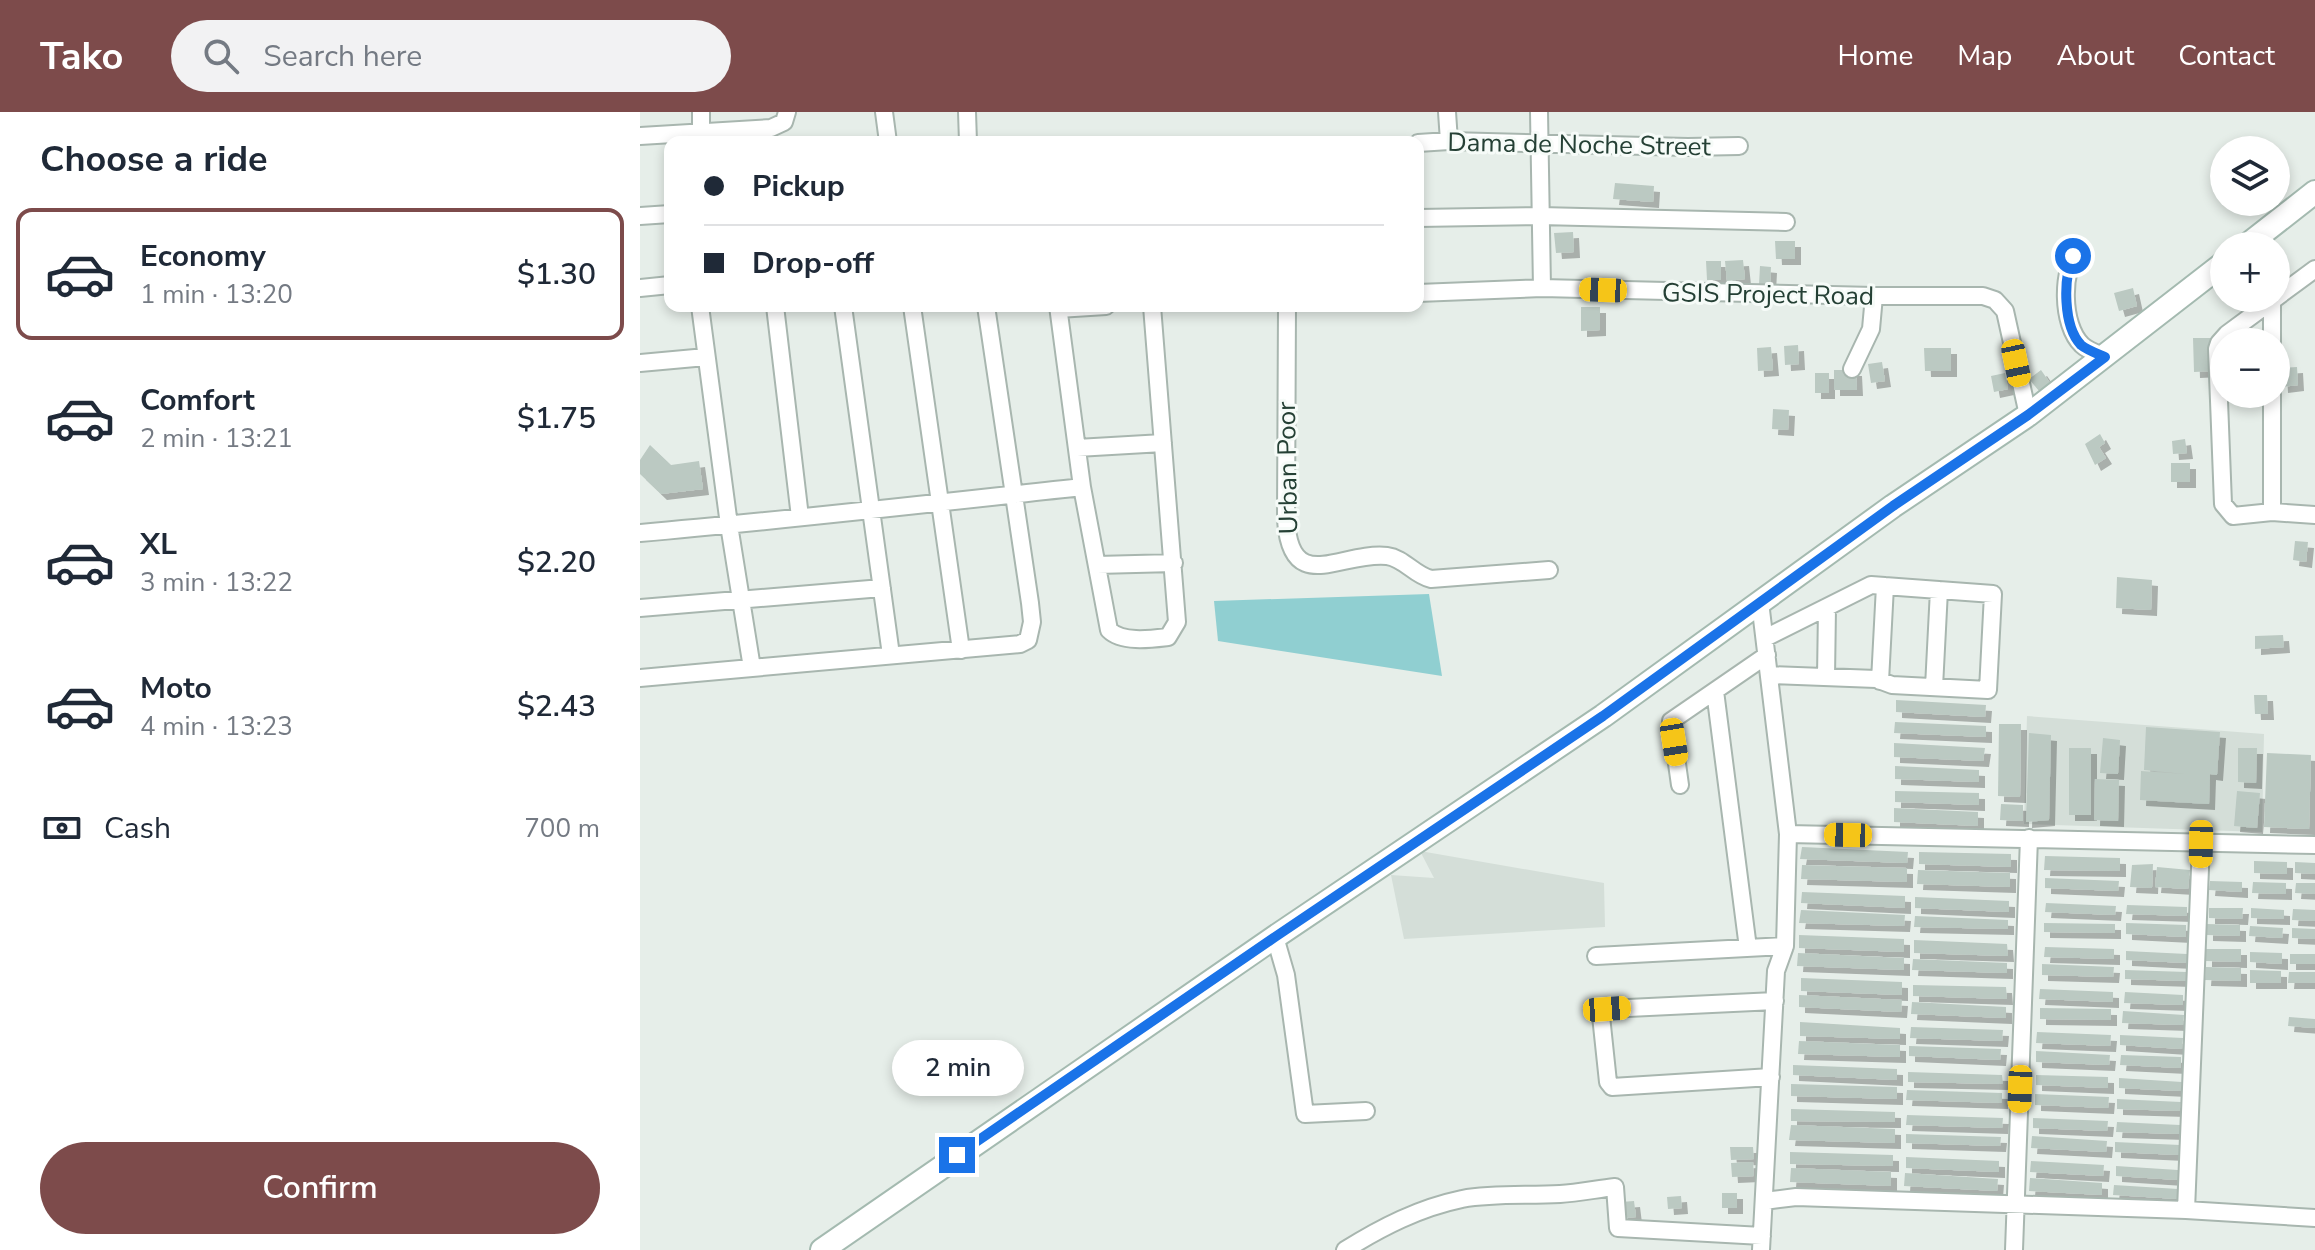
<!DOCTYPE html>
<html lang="en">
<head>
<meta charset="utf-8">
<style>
  body { margin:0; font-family:"Nunito Sans",sans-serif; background:#f2f2f3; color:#1f2937; height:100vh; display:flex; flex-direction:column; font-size:30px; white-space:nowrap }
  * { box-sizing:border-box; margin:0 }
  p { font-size:26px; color:#747a83 }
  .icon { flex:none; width:44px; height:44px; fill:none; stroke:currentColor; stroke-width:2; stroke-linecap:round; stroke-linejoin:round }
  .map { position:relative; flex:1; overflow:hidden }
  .side { display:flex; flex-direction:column; background:#fff; width:640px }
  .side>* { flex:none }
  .top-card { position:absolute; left:24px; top:24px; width:760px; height:176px; border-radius:16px; box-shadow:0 4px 12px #0003; display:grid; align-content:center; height:176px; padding:0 40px; background:#fff }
  .fabs { position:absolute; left:1570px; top:24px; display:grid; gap:16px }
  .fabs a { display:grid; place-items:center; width:80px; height:80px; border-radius:50%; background:#fff; box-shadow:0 4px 12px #0003; font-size:40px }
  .end { position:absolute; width:36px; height:36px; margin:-18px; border:10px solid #1a73e8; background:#fff; box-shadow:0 0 0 4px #fff }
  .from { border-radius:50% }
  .bubble { position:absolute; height:56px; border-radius:28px; background:#fff; box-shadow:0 4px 12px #0003; font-size:26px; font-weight:600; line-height:56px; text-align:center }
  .car { position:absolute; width:24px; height:48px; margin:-24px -12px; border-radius:10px; box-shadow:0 0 6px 2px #0007; background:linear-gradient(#f5c518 24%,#345 0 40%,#f5c518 0 76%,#345 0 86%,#f5c518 0) }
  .top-card b { display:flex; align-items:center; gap:28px; height:76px; font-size:30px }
  .top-card b+b { border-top:2px solid #e0e1e3 }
  .top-card i { width:20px; height:20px; background:#1f2937 }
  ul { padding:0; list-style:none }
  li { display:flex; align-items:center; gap:24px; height:132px; margin:0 16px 12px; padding:0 24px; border:4px solid transparent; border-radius:16px }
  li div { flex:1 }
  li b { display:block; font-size:30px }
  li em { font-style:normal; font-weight:600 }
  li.on { border-color:#7d4b4b }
  li>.icon { width:72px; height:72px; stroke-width:1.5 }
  h2 { padding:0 40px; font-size:36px; line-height:96px }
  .pay { display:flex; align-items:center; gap:20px; height:88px; padding:0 40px; font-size:30px }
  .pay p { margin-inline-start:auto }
  .button { display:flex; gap:16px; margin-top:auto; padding:16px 40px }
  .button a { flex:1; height:92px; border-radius:48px; background:#7d4b4b; color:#fff; font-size:32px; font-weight:600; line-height:92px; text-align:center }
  header { display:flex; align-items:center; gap:48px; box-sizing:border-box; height:112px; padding:0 40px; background:#7d4b4b; color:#fff }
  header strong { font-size:38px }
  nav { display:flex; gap:44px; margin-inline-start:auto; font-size:28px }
  .search { width:560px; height:72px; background:#f2f2f3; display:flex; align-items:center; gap:20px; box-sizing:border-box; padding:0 28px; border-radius:44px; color:#747a83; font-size:30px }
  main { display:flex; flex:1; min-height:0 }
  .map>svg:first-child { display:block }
  .built { fill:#d4ded8 }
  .water { fill:#90cfd1 }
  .building { fill:#bbc9c2; filter:url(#shadow) }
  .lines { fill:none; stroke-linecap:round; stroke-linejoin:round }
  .street-casing { stroke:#a8b6af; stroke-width:20 }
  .secondary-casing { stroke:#a4bab0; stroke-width:26 }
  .street { stroke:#fff; stroke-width:16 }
  .secondary { stroke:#fff; stroke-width:22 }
  .route { stroke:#1a73e8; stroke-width:10 }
  .labels { text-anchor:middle; stroke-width:6; stroke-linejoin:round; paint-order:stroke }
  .street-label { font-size:26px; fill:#254035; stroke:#f6fbf8 }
</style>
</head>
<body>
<header>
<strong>Tako</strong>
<div class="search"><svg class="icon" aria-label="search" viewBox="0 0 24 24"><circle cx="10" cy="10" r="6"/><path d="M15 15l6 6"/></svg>Search here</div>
<nav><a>Home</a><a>Map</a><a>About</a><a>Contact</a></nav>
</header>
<main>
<section class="side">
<h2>Choose a ride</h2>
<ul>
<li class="on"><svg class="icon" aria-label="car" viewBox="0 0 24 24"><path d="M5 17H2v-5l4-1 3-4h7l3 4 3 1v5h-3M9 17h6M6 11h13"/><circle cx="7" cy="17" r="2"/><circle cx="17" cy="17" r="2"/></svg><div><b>Economy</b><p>1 min · 13:20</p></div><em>$1.30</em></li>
<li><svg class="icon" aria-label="car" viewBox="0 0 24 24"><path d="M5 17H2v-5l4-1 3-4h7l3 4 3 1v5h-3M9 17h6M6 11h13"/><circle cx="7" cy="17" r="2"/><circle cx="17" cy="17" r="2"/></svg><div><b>Comfort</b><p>2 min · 13:21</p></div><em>$1.75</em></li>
<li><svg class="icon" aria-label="car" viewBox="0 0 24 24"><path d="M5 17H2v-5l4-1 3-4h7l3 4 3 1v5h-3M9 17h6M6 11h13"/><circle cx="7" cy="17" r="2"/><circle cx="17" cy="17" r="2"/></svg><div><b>XL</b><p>3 min · 13:22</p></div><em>$2.20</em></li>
<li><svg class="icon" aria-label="car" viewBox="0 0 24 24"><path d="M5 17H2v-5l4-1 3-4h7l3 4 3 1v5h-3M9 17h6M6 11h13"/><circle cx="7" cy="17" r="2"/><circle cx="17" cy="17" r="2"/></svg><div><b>Moto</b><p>4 min · 13:23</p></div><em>$2.43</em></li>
</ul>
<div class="pay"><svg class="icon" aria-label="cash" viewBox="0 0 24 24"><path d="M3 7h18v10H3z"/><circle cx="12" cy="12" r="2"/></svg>Cash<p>700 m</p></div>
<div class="button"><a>Confirm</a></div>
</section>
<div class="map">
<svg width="1675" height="1138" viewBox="0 0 1675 1138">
  <defs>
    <filter id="shadow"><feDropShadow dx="6" dy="6" stdDeviation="0" flood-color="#0004"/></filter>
  </defs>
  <rect width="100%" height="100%" fill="#e6eee9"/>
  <path class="built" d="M1387,604L1624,622L1622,720L1384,712Z
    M780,739L964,771L965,815L764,827L751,763L794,766Z"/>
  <path class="water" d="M789,482L802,564L578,529L574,489Z"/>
  <path class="building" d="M975,71L1014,74L1013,90L973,87Z
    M933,120L934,140L916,141L914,121Z
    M1135,129H1155V147H1136Z
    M1103,148L1105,167L1087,169L1085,149Z
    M1066,149H1081V168H1067Z
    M1120,154L1131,155L1130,173H1119Z
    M1493,176L1497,194L1479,199L1474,181Z
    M941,195H960V218L941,219Z
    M1553,226H1574L1575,259L1554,260Z
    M1158,233L1159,252L1145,253L1144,234Z
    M1131,235L1133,258L1118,259L1117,236Z
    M1284,236H1311V259H1285Z
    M1242,250L1245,269L1231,271L1228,252Z
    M1657,255L1658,273L1642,275L1641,256Z
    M1194,258H1216L1217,278H1194Z
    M1401,258L1410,271L1399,279L1389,267Z
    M1175,261H1189V281H1175Z
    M1365,261L1368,277L1354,280L1351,264Z
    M1133,297L1149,298L1148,318L1132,317Z
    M1460,322L1465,331L1459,335L1466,346L1455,353L1445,332Z
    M1545,327L1547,341L1533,342L1532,329Z
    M10,333L31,353L59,349L63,377L21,382L0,362V348Z
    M1531,351H1550V370H1531Z
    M1655,429L1668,430L1666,450L1653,448Z
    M1477,465L1512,468L1511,498L1476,496Z
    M1643,523L1644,535L1615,537V524Z
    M1614,583H1627L1628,602H1615Z
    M1256,588L1346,593L1345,605L1256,600Z
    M1255,610L1346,614V625L1254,621Z
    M1359,612H1381L1380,685L1358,684Z
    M1506,615L1580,620L1577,663L1570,662L1569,692L1500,688L1501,659L1545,662L1504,658Z
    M1389,621L1411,623L1409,708L1386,710Z
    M1463,626L1480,628L1478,662L1460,661Z
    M1254,631L1345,636L1343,649L1254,645Z
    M1429,636H1451V703H1429Z
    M1598,636H1617L1616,671L1598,670Z
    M1627,641L1671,643L1669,717L1624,715Z
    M1255,654L1339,658V670L1255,667Z
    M1455,667L1479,668L1478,709L1454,708Z
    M1255,679L1339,681V693L1255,690Z
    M1597,679L1620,681L1617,716L1594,714Z
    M1361,692L1383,693V709L1360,708Z
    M1254,696L1338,700V714L1254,710Z
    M1162,735L1268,740L1267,751L1160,747Z
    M1279,740L1371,742V755L1279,752Z
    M1405,744L1480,746V759L1404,758Z
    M1614,749L1647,750V762L1614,761Z
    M1655,750L1675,751V762L1655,761Z
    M1513,752L1512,776L1490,775L1492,753Z
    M1162,753L1267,756V770L1161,767Z
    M1517,755L1550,758L1548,777L1515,775Z
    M1278,758L1370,761V775L1277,772Z
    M1405,766L1479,769L1478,779L1405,776Z
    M1570,769L1602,770V780L1569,778Z
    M1613,770L1646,771V782L1612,781Z
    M1656,771H1675V782L1655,781Z
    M1162,780L1265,784V796L1161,791Z
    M1275,785L1369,789V800L1275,796Z
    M1406,791L1476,794L1475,803L1405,800Z
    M1487,793L1547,795V804L1486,802Z
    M1569,796H1603L1602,807L1569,806Z
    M1611,796L1644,798V807L1611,806Z
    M1653,797L1675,798V809L1652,808Z
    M1161,798L1265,803L1264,814L1159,811Z
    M1275,804L1368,808V817L1274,815Z
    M1404,811L1475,812V821L1404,820Z
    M1486,811L1546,813V825L1486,822Z
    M1567,812L1600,813V824L1567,823Z
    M1610,814L1643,816L1642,826L1609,824Z
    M1652,816L1675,817V827L1652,826Z
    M1159,823L1264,827V840L1159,836Z
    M1274,828L1367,832L1368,844L1274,841Z
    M1405,835L1474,837V847L1404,845Z
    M1566,837H1601V850L1566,849Z
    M1486,839L1547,842V851L1486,848Z
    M1610,840L1642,841V852L1610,850Z
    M1158,841L1264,846V858L1157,854Z
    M1650,842H1675V852H1650Z
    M1273,847L1367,851V861L1272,858Z
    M1402,852L1474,855L1473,865L1402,863Z
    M1566,855L1601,856V869L1565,868Z
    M1485,858L1547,860L1546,869L1485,867Z
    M1610,858L1641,859V871H1610Z
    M1649,860H1675V871H1648Z
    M1161,866L1262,870V883L1161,879Z
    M1273,873L1366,875L1367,887L1273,884Z
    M1400,877L1473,880V890L1399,887Z
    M1485,880L1543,883V893L1484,891Z
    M1159,883L1262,888L1261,900L1159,895Z
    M1272,890L1366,895V906L1271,902Z
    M1400,896L1471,897V908L1400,907Z
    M1483,899L1544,903L1543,913L1482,911Z
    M1649,905L1675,907V916L1648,914Z
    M1160,910L1260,916V927L1160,924Z
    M1271,915L1363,918L1362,929L1270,926Z
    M1397,920L1471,923L1470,934L1396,931Z
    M1480,923L1543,926L1542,937L1480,933Z
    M1159,929L1260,933V945L1158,942Z
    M1269,934L1361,937L1360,948L1269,944Z
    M1396,939L1470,943L1469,953L1396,950Z
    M1481,943L1541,945V956L1480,953Z
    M1153,953L1257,957V968L1153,963Z
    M1268,960L1362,963L1363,972L1268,970Z
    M1396,963L1468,965V976L1396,973Z
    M1479,966L1542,970L1541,979L1479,976Z
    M1151,972L1257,975V987L1151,984Z
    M1267,978L1362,981V991L1266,988Z
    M1395,982L1469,985L1468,996L1395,993Z
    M1477,987L1541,990L1540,999L1477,997Z
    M1151,997L1255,1000V1010L1151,1009Z
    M1267,1003L1363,1006L1362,1016L1266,1013Z
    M1393,1006L1468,1009L1467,1019L1393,1016Z
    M1477,1010L1540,1013V1022L1476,1020Z
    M1151,1013L1255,1017V1031L1149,1028Z
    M1266,1022L1361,1025L1360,1034L1266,1031Z
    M1392,1024L1467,1029L1466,1040L1391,1036Z
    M1475,1030L1540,1033L1539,1043L1475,1040Z
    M1090,1035H1113L1114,1047L1091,1048Z
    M1150,1040L1253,1043V1054L1150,1052Z
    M1266,1045L1359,1049V1060L1266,1056Z
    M1391,1049L1464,1053L1463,1064L1390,1060Z
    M1113,1050L1114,1064L1092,1065L1091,1051Z
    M1476,1054L1538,1058V1068L1476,1064Z
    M1151,1056L1251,1060V1074L1150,1070Z
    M1265,1061L1358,1067L1357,1079L1264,1074Z
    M1390,1066L1462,1071V1083L1389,1079Z
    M1474,1073L1538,1077V1087L1473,1083Z
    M1082,1081H1097V1096H1082Z
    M1041,1084L1042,1096L1028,1097L1027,1085Z
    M994,1089L996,1105L982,1106L981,1090Z"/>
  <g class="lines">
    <defs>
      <path id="street" d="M61,0V19
        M244,0L248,30
        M327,0L328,30
        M807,0L809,29
        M899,0L902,176
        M0,24L131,16L144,10L147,0
        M778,31L809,29L1048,35L1099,34
        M0,104L30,102
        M778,106L900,104L1146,110
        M1439,136C1421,157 1421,213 1442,233C1447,238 1458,242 1465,245
        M0,176L30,173
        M778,181L902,176L1234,184H1343L1355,188L1365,199L1388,303
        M1632,191V230
        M60,194L89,413L112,556
        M135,194L160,405
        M203,194L251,543
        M272,194L321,538
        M418,194L442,375L469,518C482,531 511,527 528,525L537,510L512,194
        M647,194L646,408C651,485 701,439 747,444C764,446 774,463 791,467L909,458
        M418,197L466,194
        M0,251L66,245
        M1212,257L1231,217L1234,184
        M1632,282V400L1675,403
        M437,336L523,331
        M1632,400L1593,404L1583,392L1577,237L1579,231L1587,222L1675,157
        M0,421C148,408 295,391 442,375
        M457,453L534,451
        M1120,490L1148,722L1145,834L1136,859L1121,1138
        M0,496L242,476
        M1125,526L1231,473L1353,482L1348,578L1252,573L1236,567L1129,563
        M1186,565L1187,496
        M0,566L380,532L388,528L392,510L390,491L346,194
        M1240,569L1245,474
        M1294,575L1299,478
        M1075,579L1108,836
        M1040,673L1031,609L1127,543
        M1148,722L1675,733
        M635,825L646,863L665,1002L726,999
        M956,844L1145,834
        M1131,965L972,975L968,970L961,904L967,897L1135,889
        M1124,1089L1156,1085L1546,1098L1675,1106
        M1546,1098L1561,732
        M705,1138C742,1115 779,1096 822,1087C855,1081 887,1084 920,1082C938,1081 957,1077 975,1075L978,1116L1122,1124
        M1374,1138L1389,726"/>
      <path id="secondary" d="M1606,134L1675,80
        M182,1138L635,825L963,604L1253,394L1388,303L1584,151"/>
    </defs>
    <use href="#street" class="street-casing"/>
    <use href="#secondary" class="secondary-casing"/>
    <use href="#street" class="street"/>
    <use href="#secondary" class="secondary"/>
  </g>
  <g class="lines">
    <path class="route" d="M317,1043L635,825L963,604L1253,394L1388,303L1465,245C1458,242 1447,238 1441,233C1423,214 1423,167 1433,144"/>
  </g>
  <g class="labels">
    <g class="street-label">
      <text transform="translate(939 32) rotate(1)" y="9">Dama de Noche Street</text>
      <text transform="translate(1128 182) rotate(1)" y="9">GSIS Project Road</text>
      <text transform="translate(647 356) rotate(-91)" y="9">Urban Poor</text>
    </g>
  </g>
</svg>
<div class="fabs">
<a><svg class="icon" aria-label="layers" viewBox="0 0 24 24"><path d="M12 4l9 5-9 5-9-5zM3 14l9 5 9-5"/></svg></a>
<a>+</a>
<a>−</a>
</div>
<i class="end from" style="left:1433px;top:144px"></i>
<i class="end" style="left:317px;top:1043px"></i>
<div class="bubble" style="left:252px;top:928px;width:132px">2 min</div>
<i class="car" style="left:963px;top:178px;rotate:272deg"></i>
<i class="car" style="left:1376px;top:251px;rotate:168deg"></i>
<i class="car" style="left:1034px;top:630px;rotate:171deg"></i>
<i class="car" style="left:1208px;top:723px;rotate:271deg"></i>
<i class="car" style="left:1561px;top:732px;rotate:181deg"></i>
<i class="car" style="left:967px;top:897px;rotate:86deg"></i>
<i class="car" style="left:1380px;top:977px;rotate:182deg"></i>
<div class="top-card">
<b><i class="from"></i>Pickup</b>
<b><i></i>Drop-off</b>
</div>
</div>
</main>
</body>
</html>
